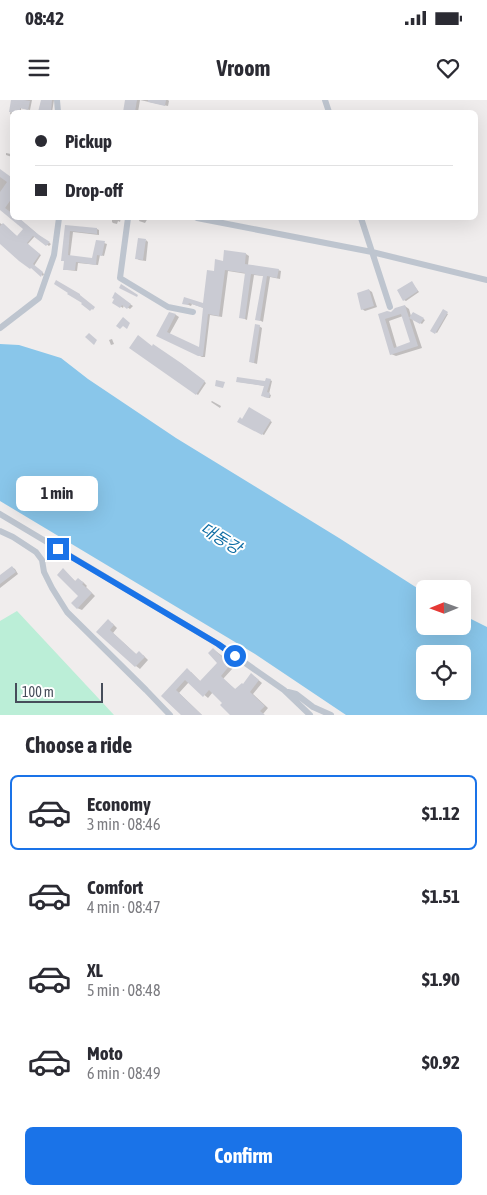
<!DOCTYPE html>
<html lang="en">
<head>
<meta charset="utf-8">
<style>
  body { margin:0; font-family:"Asap Condensed","Noto Sans KR",sans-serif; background:#f2f2f3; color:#2b2b33; height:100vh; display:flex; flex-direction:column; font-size:19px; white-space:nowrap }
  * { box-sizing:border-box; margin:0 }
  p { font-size:16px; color:#7c7c81 }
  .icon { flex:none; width:28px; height:28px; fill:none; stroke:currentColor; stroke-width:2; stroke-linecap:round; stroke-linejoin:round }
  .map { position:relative; height:615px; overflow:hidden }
  .drawer { display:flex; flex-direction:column; background:#fff; flex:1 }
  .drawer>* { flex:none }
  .top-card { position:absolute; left:10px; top:10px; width:468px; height:110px; border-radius:8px; box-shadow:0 5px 20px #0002; display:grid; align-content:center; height:110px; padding:0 25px; background:#fff }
  .needle { width:32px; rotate:269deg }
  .buttons { position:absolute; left:416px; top:480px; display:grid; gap:10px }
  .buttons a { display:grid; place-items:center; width:55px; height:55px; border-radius:8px; background:#fff; box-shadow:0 5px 20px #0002; font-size:25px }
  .scale { position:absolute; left:15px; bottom:12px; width:88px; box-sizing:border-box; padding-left:5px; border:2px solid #464d5a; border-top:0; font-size:14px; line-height:18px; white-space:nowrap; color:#464d5a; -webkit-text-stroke:4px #fff; paint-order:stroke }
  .end { position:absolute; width:22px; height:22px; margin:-11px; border:6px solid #1a73e8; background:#fff; box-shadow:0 0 0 2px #fff }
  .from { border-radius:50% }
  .bubble { position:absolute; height:35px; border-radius:8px; background:#fff; box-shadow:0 5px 20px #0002; font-size:16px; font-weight:700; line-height:35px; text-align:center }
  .top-card b { display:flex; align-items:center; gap:18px; height:48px; font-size:19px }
  .top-card b+b { border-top:1px solid #e1e1e2 }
  .top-card i { width:12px; height:12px; background:#2b2b33 }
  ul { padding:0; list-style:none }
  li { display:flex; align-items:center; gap:15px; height:75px; margin:0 10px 8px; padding:0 15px; border:2px solid transparent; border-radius:8px }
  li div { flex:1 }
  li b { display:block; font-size:19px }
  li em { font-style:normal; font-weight:700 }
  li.current { border-color:#1a73e8 }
  li>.icon { width:45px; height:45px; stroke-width:1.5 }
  h2 { padding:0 25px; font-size:22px; line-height:60px }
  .action { display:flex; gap:10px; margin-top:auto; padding:10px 25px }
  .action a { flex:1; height:58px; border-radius:8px; background:#1a73e8; color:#fff; font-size:20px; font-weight:700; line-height:58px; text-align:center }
  .status { display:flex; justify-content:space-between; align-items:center; height:35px; padding:0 25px; background:#fff; direction:ltr }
  .status svg { height:14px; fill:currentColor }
  header { display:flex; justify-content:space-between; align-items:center; height:65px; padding:0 25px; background:#fff; font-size:22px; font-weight:700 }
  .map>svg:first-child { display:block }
  .green { fill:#bbeed7 }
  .water { fill:#89c6ea; fill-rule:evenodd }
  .shadow { fill:#0003; fill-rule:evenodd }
  .building { fill:#cacbd3; fill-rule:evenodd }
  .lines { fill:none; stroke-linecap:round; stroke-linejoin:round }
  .minor { stroke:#bec5cf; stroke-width:6 }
  .route { stroke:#1a73e8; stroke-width:6 }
  .labels { text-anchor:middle; stroke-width:4; stroke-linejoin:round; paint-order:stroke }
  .water-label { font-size:16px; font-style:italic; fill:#0e6da4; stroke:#fff }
</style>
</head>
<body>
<div class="status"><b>08:42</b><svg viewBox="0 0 49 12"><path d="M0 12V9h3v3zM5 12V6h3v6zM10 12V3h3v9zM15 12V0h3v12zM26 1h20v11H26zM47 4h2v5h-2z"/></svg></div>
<header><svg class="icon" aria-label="menu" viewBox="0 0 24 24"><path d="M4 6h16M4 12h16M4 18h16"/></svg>Vroom<svg class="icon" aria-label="heart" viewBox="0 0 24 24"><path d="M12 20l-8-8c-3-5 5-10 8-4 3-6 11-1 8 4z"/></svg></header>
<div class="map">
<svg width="487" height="615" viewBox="0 0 487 615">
  <rect width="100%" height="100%" fill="#f0eded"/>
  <path class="green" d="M17,511L114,615H0V521Z"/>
  <path class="water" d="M0,244L19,245L61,258L88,279L176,338L339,438L425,493V526H462L463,515L487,527V615H346L255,554L0,401ZM425,554H462V591H425Z"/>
  <path class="shadow" d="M13,0H32L30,10L21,8V11L18,10V12H12V15L10,14Z
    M42,0H54L52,12H40Z
    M126,0H168L169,1L168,6L140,0L138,12H124Z
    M12,47V57L6,55V53L11,54Z
    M0,70L12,79V118H18L41,137L51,144L49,146L35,136L27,145L41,155L34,166L44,174L43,176L0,143V123L18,137L25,129L0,108Z
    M112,118H121L120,122L118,121L117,124L113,123L112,122Z
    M140,118H148L145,123L139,121Z
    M66,126L97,129L99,130V135L73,132L70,156L93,159L104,143L107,144L104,156L100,155L98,165L78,163L77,171L67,170L64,169Z
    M146,140L148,142L146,161L139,160L136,158Z
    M225,152L246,154L249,156L248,165L278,170L281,171L280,179L270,177L263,222L257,219L264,176L254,175L247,220L240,217L247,174L228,171L222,217L210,215L205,257H202L158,235L170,214L176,215L179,217L169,235L200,249L204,208L192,204L191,206L184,203L185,199L204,205L215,172L224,162Z
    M412,183L419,192L406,201L404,200Z
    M369,190L372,192L377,207L365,211L362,209Z
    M118,196L133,206L130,209L124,205L123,208L114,202Z
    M405,206L409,209L411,216L413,213L425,220L422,224L412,218L422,248L396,256L391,254L379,215L391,213ZM403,216L412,243L397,248L389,221Z
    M443,211L448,214L437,233L432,230Z
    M259,226L262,228L257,264L251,262Z
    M112,239L114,244L111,245L109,240Z
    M152,247L183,265L206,283L198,295L169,273Z
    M270,280L272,281L269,294L271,295L270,298L264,297L265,286L239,282L266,283Z
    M212,301L221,306L220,308L211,302Z
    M249,309L272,322L264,335L239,321L243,320Z
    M12,467L15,469L18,474L0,488V476Z
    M63,470L76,482L79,480L83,482L87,486L86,487L95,496L82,510L77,508L80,496Z
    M112,523L117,528L113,533L137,555H143L148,560L140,569L136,566L98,532Z
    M213,549L233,564L231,566L233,568L223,579L236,590L255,577L262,583L253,594L268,608L263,614L264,615H232L224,603L213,592L208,598L189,582L179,593L202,615H182L162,596L191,572L201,582L219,563Z"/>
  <path class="building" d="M11,0H24L30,1L28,10L20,8V11L16,10V12H9Z
    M41,0H52L51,12H38Z
    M125,0H137L135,12H123Z
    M148,0H166L165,6L148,2Z
    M0,69L11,77L12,75V98L5,108L12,113V118H19L39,135L50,142L46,146L33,136L27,143L40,154L33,164L43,172L41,177L31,168L30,169L19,161L0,144V126L3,123L17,136L23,129L0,110V92L7,82L0,77Z
    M65,125L97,128V134L70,131L68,155L92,158L96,140L105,141L102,156L97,155L96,165L76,162L75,170H63L64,161H61Z
    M138,138L146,139L143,160L135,159Z
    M224,150L246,153L245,164L279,169L277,178L267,176L260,221L255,220L263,176L251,174L245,219L239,218L245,173L225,170L219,216L208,214L203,256H198L156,236L169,212L176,214L167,232L199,247L203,208L189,203L188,205L182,204L184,197L203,203L207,170L214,171L215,159L223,161Z
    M56,180L80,194V195L95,207L93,210L92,209L90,211L81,204L82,203L67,194L68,193L54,184Z
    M412,181L418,191L403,201L397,190Z
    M121,184L138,195L137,197L119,188Z
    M369,189L374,206L361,210L357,193Z
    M115,192L131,204L127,209L122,205L120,208L112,203L114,199L112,198Z
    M405,205L418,246L390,255L378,214L387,211L391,212L395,208ZM401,214L410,242L394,248L385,219Z
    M443,209L448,212L435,234L430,231Z
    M413,212L424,218L420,224L409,218Z
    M123,217L130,223L127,229L123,226L120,229L116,226Z
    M255,224L260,225L254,263L249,262Z
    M89,233L97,240L94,245L85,237Z
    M138,235L152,246L153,244L181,263L205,281L196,295L129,248Z
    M237,277L265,281L266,278L271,279L267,292L270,293L269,298L261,296L264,286L236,282Z
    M216,280L225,282L223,288L215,286Z
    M249,307L271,320L262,335L237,322L240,317L242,319Z
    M12,466L16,472L0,484V475Z
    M63,468L75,481L78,478L84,483L82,484L92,493L77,509L71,503L78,496L57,475Z
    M108,519L114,525L110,530L136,554L139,551L145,557L135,567L96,532Z
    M213,548L222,557L224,556L230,561L228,563L230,565L221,576L235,589L242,583L243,584L251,573L259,580L250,592L265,606L260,611L265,615H230L220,605L222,603L209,590L203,597L185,580L176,590L202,615H181L161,596L187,568L200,581L217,563L208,553Z"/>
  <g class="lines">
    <path class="minor" d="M57,0L58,12
      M325,0L329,12
      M128,118L120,178L168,207L193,212
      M197,118L372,152L487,180
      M361,118L390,207
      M0,228L39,198L54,155L59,118
      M0,414L218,544L284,590L310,615
      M0,431L13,437L36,452L42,460L44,472L52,488L67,512L146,590L170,615
      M288,592L296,594L313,607L331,615"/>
  </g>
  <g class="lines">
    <path class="route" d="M58,449L218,544L235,556"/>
  </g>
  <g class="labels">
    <g class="water-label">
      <text transform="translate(221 438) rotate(31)" y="6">대동강</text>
    </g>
  </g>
</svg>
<div class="buttons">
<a><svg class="needle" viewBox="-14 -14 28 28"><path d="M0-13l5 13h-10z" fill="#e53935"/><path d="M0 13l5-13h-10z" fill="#7c7c81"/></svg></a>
<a><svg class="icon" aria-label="locate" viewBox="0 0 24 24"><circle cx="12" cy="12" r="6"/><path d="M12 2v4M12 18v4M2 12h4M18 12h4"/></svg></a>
</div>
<div class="scale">100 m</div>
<i class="end from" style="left:235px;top:556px"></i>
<i class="end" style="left:58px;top:449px"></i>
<div class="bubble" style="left:16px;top:376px;width:82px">1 min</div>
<div class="top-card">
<b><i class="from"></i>Pickup</b>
<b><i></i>Drop-off</b>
</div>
</div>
<section class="drawer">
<h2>Choose a ride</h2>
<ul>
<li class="current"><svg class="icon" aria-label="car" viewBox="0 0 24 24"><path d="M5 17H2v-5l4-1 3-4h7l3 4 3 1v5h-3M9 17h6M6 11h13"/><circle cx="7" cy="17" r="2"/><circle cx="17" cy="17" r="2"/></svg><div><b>Economy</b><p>3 min · 08:46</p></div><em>$1.12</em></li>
<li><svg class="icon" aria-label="car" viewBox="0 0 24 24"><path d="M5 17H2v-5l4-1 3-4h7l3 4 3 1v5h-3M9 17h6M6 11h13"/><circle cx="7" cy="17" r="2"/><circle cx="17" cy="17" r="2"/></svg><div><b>Comfort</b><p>4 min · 08:47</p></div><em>$1.51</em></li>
<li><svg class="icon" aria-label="car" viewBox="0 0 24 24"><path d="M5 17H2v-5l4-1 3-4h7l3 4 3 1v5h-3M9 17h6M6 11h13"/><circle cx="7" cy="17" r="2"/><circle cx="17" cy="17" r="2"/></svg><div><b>XL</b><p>5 min · 08:48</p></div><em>$1.90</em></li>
<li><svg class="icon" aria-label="car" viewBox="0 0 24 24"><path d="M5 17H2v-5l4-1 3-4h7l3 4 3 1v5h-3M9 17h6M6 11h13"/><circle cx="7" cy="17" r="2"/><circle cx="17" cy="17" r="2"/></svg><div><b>Moto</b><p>6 min · 08:49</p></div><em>$0.92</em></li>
</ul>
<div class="action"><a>Confirm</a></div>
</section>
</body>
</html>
